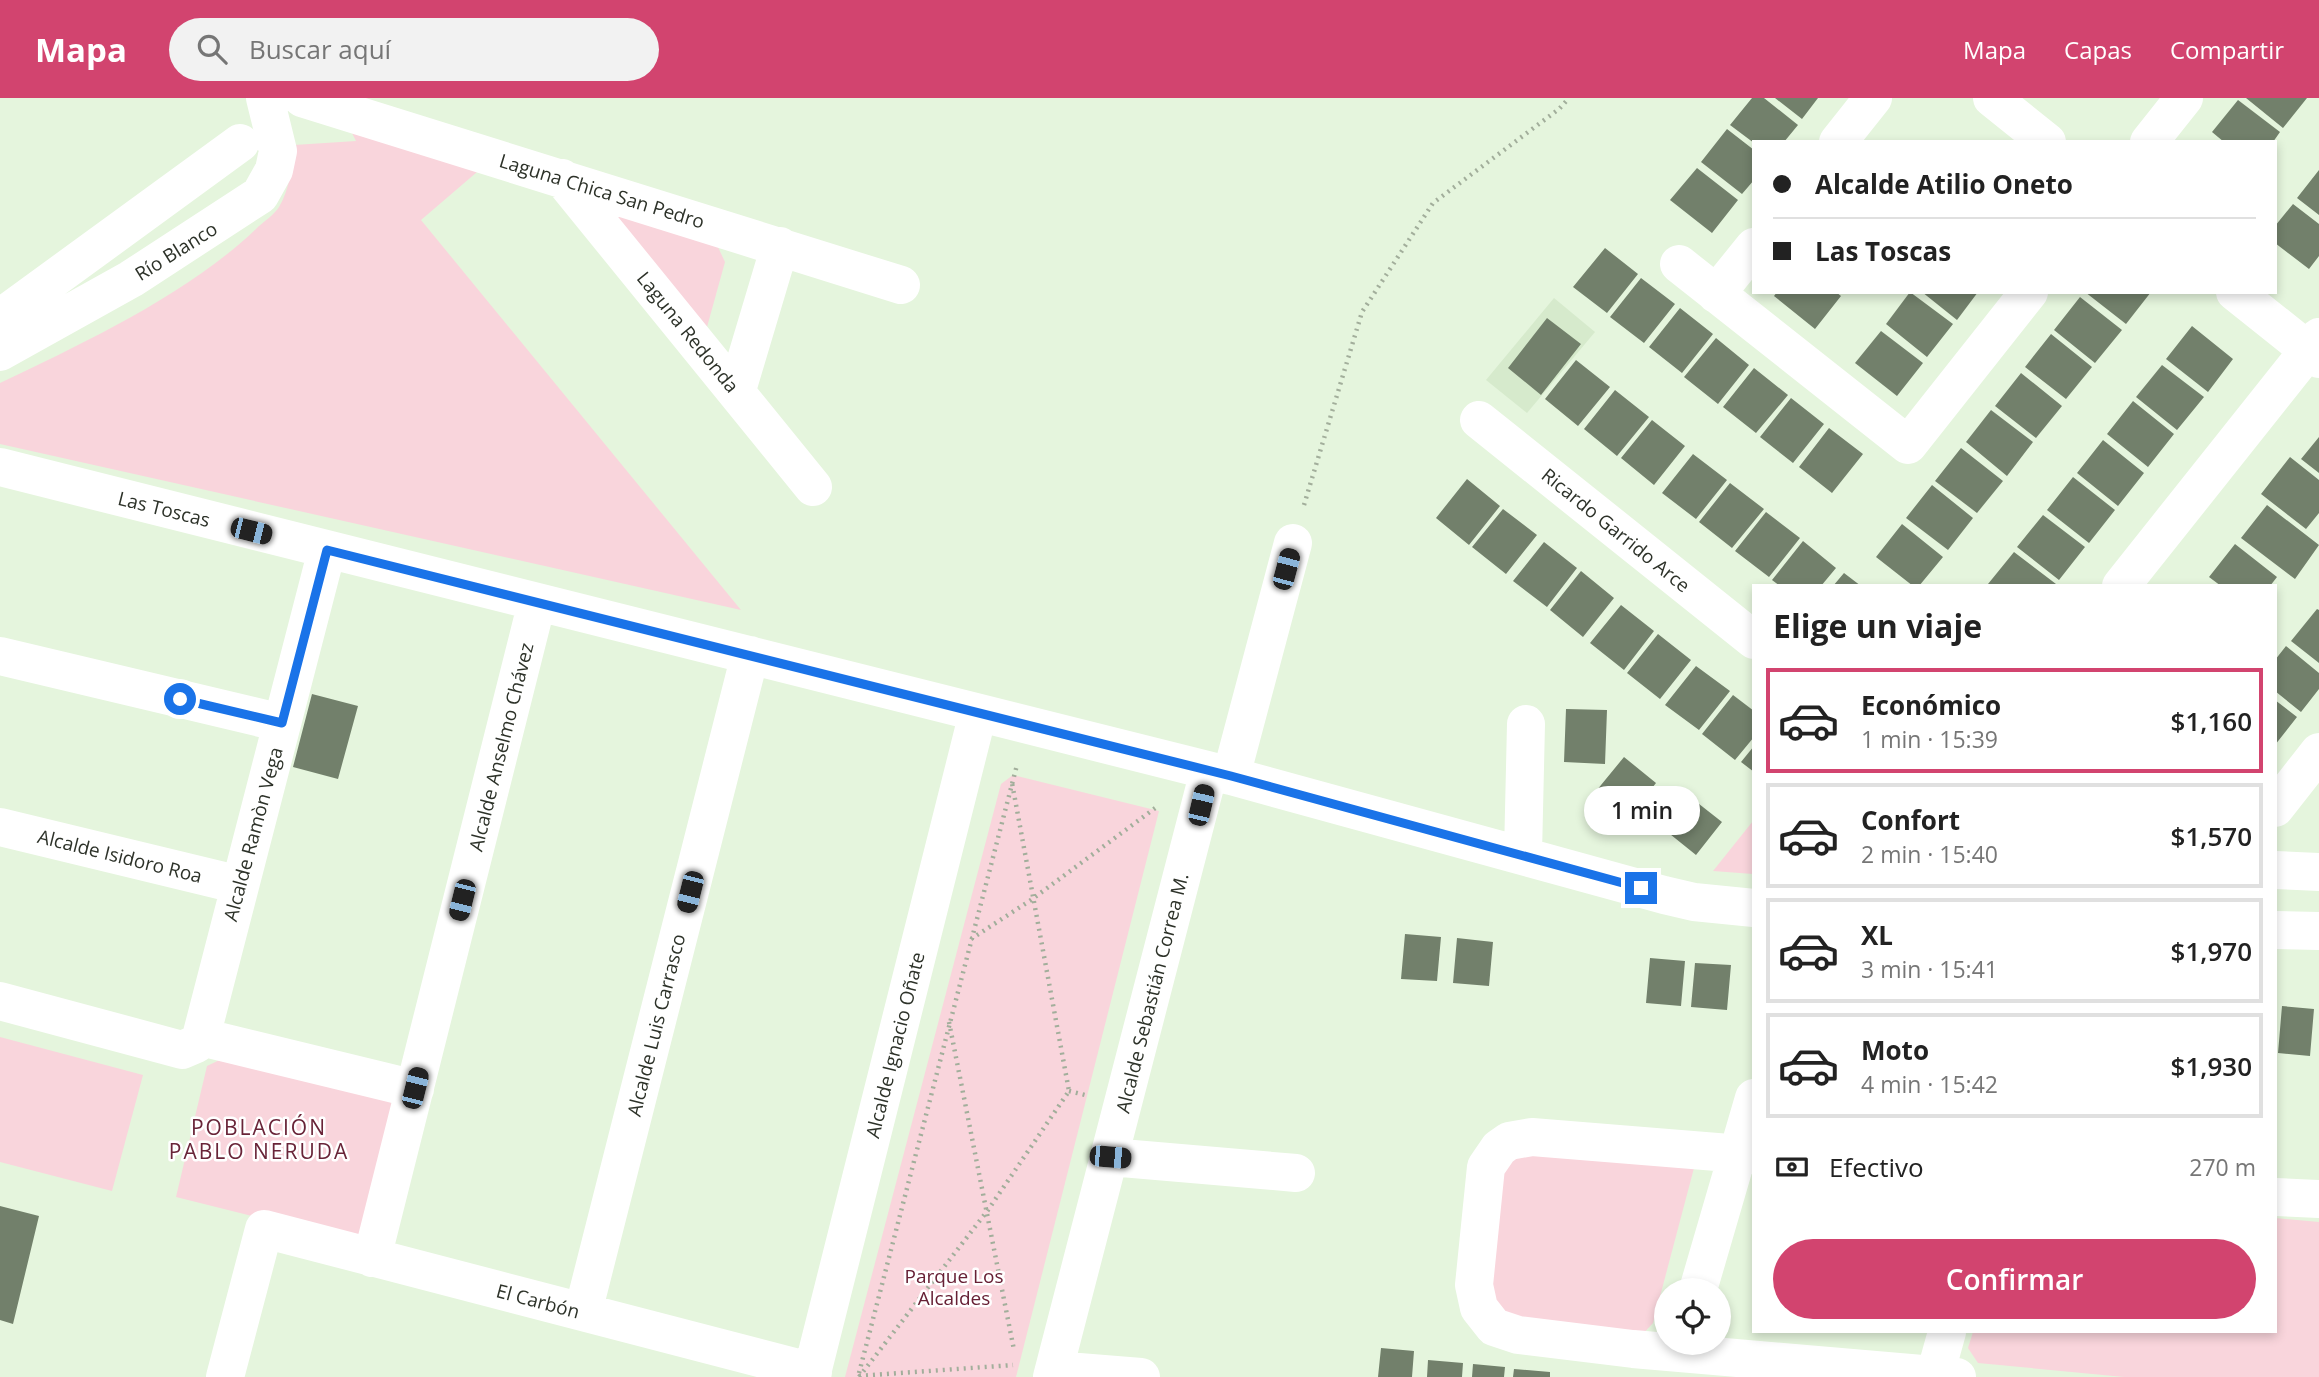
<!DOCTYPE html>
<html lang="es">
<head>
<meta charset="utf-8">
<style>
  body { margin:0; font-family:"Open Sans",sans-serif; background:#f2f2f2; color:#222; height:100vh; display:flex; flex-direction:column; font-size:26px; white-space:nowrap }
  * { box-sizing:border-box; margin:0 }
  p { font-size:23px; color:#767676 }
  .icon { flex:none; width:38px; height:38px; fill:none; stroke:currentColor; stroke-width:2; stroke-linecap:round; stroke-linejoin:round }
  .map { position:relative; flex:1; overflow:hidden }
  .side { position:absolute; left:1752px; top:486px; width:525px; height:749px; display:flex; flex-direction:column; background:#fff; border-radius:0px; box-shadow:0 4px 10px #0003 }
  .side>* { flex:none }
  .guide { position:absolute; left:1752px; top:42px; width:525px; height:154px; border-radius:0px; box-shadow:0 4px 10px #0003; display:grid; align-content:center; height:154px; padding:0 21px; background:#fff }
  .controls { position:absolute; left:1654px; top:1180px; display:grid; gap:14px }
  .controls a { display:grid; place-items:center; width:77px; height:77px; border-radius:50%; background:#fff; box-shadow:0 4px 10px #0003; font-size:35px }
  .end { position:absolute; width:32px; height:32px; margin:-16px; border:9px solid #1a73e8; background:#fff; box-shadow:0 0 0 4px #fff }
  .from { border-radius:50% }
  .bubble { position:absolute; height:49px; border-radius:24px; background:#fff; box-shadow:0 4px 10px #0003; font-size:23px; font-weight:600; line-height:49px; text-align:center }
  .car { position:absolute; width:21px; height:42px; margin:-21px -10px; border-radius:9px; box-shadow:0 0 5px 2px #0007; background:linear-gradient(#222 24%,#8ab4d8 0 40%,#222 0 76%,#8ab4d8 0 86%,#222 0) }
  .guide b { display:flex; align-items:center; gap:24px; height:66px; font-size:26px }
  .guide b+b { border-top:2px solid #e0e0e0 }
  .guide i { width:18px; height:18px; background:#222 }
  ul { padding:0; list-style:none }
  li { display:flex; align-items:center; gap:21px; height:105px; margin:0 14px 10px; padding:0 7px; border:4px solid #e0e0e0; border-radius:0px }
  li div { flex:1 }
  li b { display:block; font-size:26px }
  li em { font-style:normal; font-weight:600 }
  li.on { border-color:#d2446f }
  li>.icon { width:63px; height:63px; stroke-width:1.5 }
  h2 { padding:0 21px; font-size:32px; line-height:84px }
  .pay { display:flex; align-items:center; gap:18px; height:77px; padding:0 21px; font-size:26px }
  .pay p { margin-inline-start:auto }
  .cta { display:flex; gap:14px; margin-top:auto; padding:14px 21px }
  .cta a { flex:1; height:80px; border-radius:42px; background:#d2446f; color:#fff; font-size:28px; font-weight:600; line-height:80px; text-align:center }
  header { display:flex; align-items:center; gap:42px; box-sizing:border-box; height:98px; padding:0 35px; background:#d2446f; color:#fff }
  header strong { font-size:33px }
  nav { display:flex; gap:38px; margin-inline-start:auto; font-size:24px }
  .search { width:490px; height:63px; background:#f2f2f2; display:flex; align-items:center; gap:18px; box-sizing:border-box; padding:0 24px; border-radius:38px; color:#767676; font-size:26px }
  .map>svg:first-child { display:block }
  .built { fill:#d6eacc }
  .green { fill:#f9d5dc }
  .building { fill:#72806b }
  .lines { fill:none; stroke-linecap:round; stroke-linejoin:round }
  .path { stroke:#a2ae9b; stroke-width:4.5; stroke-dasharray:2 5; stroke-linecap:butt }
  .minor { stroke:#fff; stroke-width:38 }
  .route { stroke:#1a73e8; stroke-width:9 }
  .labels { text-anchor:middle; stroke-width:5; stroke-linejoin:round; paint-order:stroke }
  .street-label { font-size:19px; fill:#2d3229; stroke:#fff }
  .park-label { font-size:19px; fill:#672035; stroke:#fff }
  .neighbourhood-label { font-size:21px; letter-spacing:2px; fill:#692438; stroke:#fff }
</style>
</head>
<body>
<header>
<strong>Mapa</strong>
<div class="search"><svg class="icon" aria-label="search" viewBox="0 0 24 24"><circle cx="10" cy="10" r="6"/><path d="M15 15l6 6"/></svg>Buscar aquí</div>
<nav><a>Mapa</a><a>Capas</a><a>Compartir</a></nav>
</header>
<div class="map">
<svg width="2319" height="1279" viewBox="0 0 2319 1279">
  <rect width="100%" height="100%" fill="#e5f5dd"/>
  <path class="built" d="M1554,200L1595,234L1527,315L1486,282Z"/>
  <path class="green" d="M349,29L484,68L421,122L741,512L0,346V285C84,245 188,196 256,131C263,124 274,117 279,109C290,91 292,67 294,47L356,43Z
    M610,114L717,147L725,164L707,229Z
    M1013,677L1159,713L1016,1279H845L1001,686Z
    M1753,723V776L1713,773Z
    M0,939L143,977L112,1093L0,1064Z
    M232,956L386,996L396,1013L366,1134L347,1142L176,1099L207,968Z
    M1519,1054L1694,1070L1653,1225L1640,1239L1527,1228L1491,1210L1495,1084Z
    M2275,1120L2319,1124V1279H2124L1978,1265L1968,1250L1973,1234H2275Z"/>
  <path class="building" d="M1752,0H1764L1798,27L1784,44L1754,45L1730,27Z
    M1775,0H1818L1802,21Z
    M2246,0H2307L2283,30Z
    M2238,2L2280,34L2273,44H2224L2212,34Z
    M1727,31L1754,52V82L1742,96L1701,64Z
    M1697,70L1738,102L1712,135L1670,102Z
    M2319,72V117L2297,100Z
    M2293,106L2319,126V158L2309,171L2275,145V128Z
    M1605,150L1638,176L1607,215L1573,189Z
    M1641,180L1675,206L1644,245L1610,219Z
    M1777,194H1836L1841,198L1815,231L1774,198Z
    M1910,194L1953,226L1927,259L1886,226Z
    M1922,194H1978L1957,222Z
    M2085,194H2151L2126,226Z
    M2080,199L2122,232L2095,265L2054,232Z
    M1680,210L1713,236L1682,275L1649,249Z
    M1547,220L1581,246L1541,297L1508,270Z
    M2192,228L2233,261L2208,294L2166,261Z
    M1881,233L1923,265L1897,298L1855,265Z
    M2051,236L2092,269L2066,301L2025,269Z
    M1716,240L1749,267L1718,306L1684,279Z
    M1576,262L1610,289L1578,328L1545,301Z
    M2162,267L2204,299L2177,332L2136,299Z
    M1754,270L1788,297L1756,335L1723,309Z
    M2021,275L2062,308L2036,340L1995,308Z
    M1615,292L1649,319L1617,358L1584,331Z
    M1791,300L1824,326L1793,365L1760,339Z
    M2133,303L2174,336L2148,369L2107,336Z
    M1991,312L2033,344L2007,378L1966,344Z
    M1652,322L1685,348L1654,387L1621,360Z
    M1829,330L1863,356L1832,395L1799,369Z
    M2319,339V375L2301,361Z
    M2103,342L2144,375L2118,408L2077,375Z
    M1961,350L2003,383L1977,415L1935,383Z
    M1693,356L1727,382L1696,421L1662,395Z
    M2290,359L2319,382V415L2306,431L2261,396Z
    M2073,379L2115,412L2089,445L2047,412Z
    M1467,381L1500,408L1469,447L1436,420Z
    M1730,385L1764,411L1732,450L1699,424Z
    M1932,387L1973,420L1948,452L1906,420Z
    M2267,407L2319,447L2295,481L2241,440Z
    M1503,411L1537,437L1506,476L1472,449Z
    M1766,414L1800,440L1769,479L1735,453Z
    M2043,417L2085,449L2059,482L2017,449Z
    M1902,426L1943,459L1919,488H1913L1876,459Z
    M1803,443L1836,470L1821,488H1780L1772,482Z
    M1544,444L1577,470L1547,509L1513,483Z
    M2235,446L2277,479L2270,488H2221L2209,479Z
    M2014,454L2056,486L2054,488L1988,486Z
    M1581,473L1614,500L1583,539L1550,512Z
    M1844,475L1861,488H1833Z
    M1621,507L1654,533L1624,572L1590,545Z
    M2317,511L2319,512V565L2291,543Z
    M1658,536L1691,562L1660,601L1627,575Z
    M2286,548L2319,575V591L2301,614L2275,593V562Z
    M1696,568L1730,593L1699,632L1665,607Z
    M312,596L358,608L338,681L293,669Z
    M1733,597L1754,613V639L1735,662L1702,636Z
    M2275,602L2297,619L2275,647Z
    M1566,611L1607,612L1605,666L1564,664Z
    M1754,648V674L1741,664Z
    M1624,659L1656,685L1626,724L1592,698Z
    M1680,691L1722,724L1696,757L1655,724Z
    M1405,836L1441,839L1437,883L1401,881Z
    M1457,840L1493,844L1489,888L1453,885Z
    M1650,860L1685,863L1681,908L1646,905Z
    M1695,865L1731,867L1727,912L1691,909Z
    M2282,908L2314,911L2310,958L2278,955Z
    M0,1108L39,1118L13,1226L0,1222Z
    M1381,1250L1414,1253L1412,1279H1378Z
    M1428,1262L1463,1265L1462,1279H1427Z
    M1473,1266L1505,1269L1504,1279H1472Z
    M1514,1271L1550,1274V1279H1513Z"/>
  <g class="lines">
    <path class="path" d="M1304,407L1362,214L1433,105L1559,11L1569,0
      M971,841L1031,802L1158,708
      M949,924L1014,1252
      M1069,993L1085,997
      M859,1275L1017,667
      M859,1278L1013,1267
      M859,1279L988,1112L1069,993L1012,685"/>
    <path class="minor" d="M302,0L901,187
      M1992,0L2047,44
      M1838,44L1873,0
      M2149,44L2184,0
      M562,80L813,389
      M1679,166L1908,347L2029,194
      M2235,194L2319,261
      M1716,196L1754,149
      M0,220L240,45
      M0,254L131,181L260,97L274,72L278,53L265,0
      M737,292L780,148
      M1479,322L1754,542
      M0,369L1231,678L1664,797L1694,804L1754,810
      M2121,488L2319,239
      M0,558L282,625
      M1231,678L1293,445
      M2275,710L2319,654
      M0,729L240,787
      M1523,756L1526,626
      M2275,772L2319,774
      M2275,832L2319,833
      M0,903L182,952L196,946L201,939L327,452
      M201,939L415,991
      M1754,1057L1532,1039L1509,1043L1499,1050L1486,1069L1474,1187L1479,1210L1494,1229L1518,1237L1633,1251L1957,1279
      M1110,1059L1296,1075
      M2275,1099L2319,1101
      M372,1160L537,504
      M1698,1192L1754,1000
      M583,1214L750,557
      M1054,1272L1141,1279
      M1935,1277L1947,1234
      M225,1279L264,1131L813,1274
      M811,1279L978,615
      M1052,1279L1209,673"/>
  </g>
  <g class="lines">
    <path class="route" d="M180,601L282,625L327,452L1231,678L1641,790"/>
  </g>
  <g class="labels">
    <g class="street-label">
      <text transform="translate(602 93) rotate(17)" y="7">Laguna Chica San Pedro</text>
      <text transform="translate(176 153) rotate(-32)" y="7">Río Blanco</text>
      <text transform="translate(688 234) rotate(51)" y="7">Laguna Redonda</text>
      <text transform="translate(164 411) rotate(14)" y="7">Las Toscas</text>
      <text transform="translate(1616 432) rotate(39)" y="7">Ricardo Garrido Arce</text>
      <text transform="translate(501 649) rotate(-76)" y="7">Alcalde Anselmo Chávez</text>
      <text transform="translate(253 736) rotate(-75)" y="7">Alcalde Ramòn Vega</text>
      <text transform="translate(120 758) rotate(14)" y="7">Alcalde Isidoro Roa</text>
      <text transform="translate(1152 895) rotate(-76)" y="7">Alcalde Sebastián Correa M.</text>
      <text transform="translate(656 927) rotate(-76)" y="7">Alcalde Luis Carrasco</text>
      <text transform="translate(895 947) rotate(-76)" y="7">Alcalde Ignacio Oñate</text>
      <text transform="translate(538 1203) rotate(15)" y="7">El Carbón</text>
    </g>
    <g class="park-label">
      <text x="954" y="1185">Parque Los<tspan x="954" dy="22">Alcaldes</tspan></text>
    </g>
    <g class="neighbourhood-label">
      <text x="259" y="1037">POBLACIÓN<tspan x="259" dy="24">PABLO NERUDA</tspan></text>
    </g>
  </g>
</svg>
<div class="controls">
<a><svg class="icon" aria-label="locate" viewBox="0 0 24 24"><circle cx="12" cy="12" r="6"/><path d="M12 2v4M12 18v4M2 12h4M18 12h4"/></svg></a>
</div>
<i class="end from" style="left:180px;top:601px"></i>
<i class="end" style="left:1641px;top:790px"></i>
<div class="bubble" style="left:1584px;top:688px;width:116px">1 min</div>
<i class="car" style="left:251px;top:433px;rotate:104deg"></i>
<i class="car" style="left:1286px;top:471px;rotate:15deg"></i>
<i class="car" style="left:1201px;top:707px;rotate:13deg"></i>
<i class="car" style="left:690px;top:794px;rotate:194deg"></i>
<i class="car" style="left:462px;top:802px;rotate:194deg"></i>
<i class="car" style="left:415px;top:990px;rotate:14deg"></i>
<i class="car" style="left:1110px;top:1059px;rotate:95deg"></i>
<div class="guide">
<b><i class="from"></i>Alcalde Atilio Oneto</b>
<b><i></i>Las Toscas</b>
</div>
<section class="side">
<h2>Elige un viaje</h2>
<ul>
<li class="on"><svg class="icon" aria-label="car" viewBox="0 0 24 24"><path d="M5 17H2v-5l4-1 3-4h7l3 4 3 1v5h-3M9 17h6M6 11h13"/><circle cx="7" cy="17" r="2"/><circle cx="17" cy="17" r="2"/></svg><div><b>Económico</b><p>1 min · 15:39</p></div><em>$1,160</em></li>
<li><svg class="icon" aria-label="car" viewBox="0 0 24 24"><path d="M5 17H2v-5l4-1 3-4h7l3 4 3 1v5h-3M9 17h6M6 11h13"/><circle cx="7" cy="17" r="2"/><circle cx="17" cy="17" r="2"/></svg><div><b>Confort</b><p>2 min · 15:40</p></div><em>$1,570</em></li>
<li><svg class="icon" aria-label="car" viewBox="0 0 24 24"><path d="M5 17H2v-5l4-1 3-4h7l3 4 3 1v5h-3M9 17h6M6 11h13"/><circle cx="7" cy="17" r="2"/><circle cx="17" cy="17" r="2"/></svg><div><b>XL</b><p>3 min · 15:41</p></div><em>$1,970</em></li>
<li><svg class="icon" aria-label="car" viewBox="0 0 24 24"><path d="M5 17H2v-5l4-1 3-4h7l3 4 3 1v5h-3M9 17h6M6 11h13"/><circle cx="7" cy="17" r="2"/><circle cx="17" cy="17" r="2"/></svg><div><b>Moto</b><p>4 min · 15:42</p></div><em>$1,930</em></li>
</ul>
<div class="pay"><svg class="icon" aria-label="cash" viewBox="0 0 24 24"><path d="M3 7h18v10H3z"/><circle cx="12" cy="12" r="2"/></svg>Efectivo<p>270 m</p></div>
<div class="cta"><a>Confirmar</a></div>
</section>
</div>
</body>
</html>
